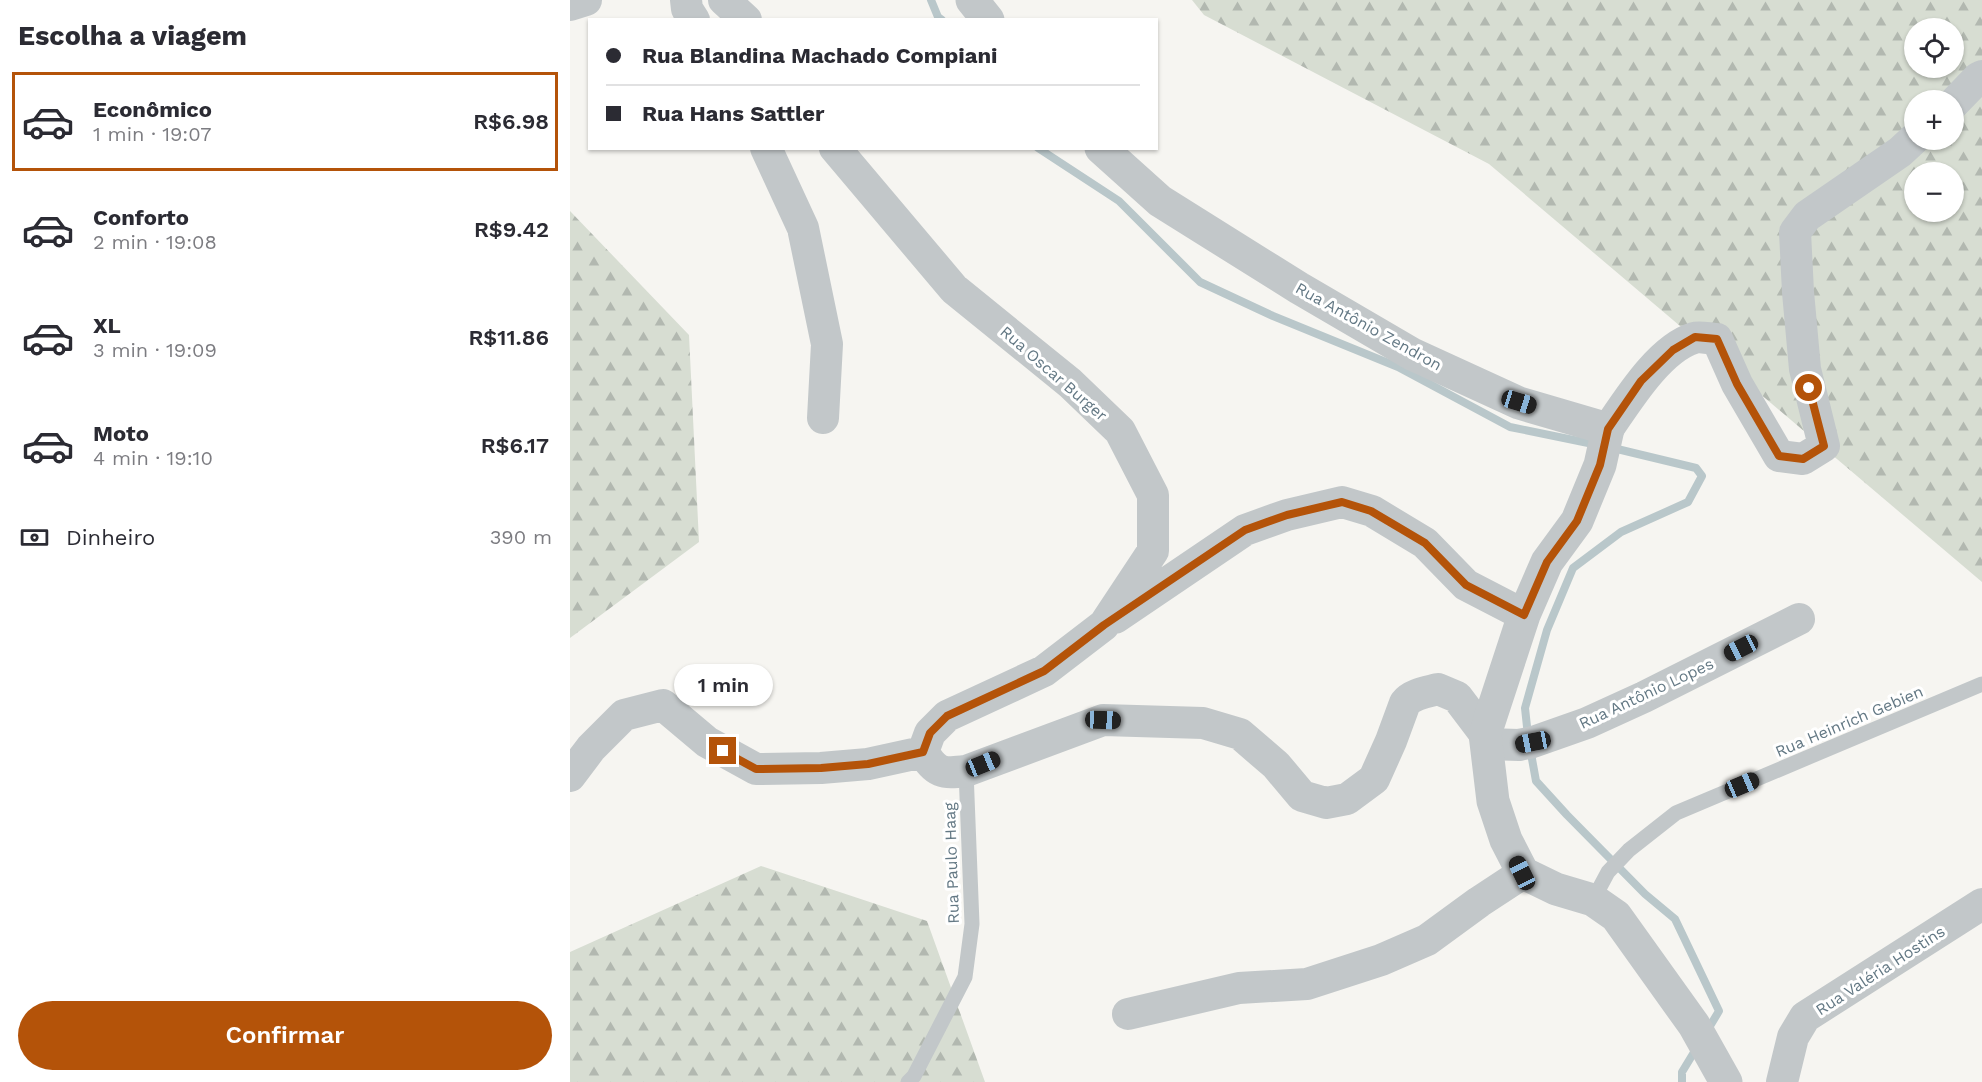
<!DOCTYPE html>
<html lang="pt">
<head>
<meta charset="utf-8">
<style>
  body { margin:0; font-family:"Work Sans",sans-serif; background:#f2f2f3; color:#2b2b33; height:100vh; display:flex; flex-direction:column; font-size:22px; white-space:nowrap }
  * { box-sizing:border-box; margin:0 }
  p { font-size:20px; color:#7c7c81 }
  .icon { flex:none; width:33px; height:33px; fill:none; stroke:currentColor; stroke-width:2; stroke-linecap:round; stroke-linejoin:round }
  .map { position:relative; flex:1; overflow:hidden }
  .panel { display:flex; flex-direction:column; background:#fff; width:570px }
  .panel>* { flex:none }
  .banner { position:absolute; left:18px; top:18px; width:570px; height:132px; border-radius:0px; box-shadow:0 2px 4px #0004; display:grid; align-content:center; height:132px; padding:0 18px; background:#fff }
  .fabs { position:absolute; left:1334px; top:18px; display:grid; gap:12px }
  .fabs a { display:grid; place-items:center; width:60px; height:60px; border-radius:50%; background:#fff; box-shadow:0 2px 4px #0004; font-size:30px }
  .end { position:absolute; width:27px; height:27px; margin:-14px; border:8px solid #b45309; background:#fff; box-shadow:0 0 0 3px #fff }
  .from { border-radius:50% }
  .bubble { position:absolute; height:42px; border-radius:21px; background:#fff; box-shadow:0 2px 4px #0004; font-size:20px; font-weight:600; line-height:42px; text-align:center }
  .car { position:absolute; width:18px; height:36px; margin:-18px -9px; border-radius:8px; box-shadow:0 0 4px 2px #0007; background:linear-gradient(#222 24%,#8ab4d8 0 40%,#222 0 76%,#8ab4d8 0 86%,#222 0) }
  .banner b { display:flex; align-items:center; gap:21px; height:57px; font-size:22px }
  .banner b+b { border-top:2px solid #e1e1e2 }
  .banner i { width:15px; height:15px; background:#2b2b33 }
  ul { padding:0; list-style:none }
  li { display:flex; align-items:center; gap:18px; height:99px; margin:0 12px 9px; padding:0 6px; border:3px solid transparent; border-radius:0px }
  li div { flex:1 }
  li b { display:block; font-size:22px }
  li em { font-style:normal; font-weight:600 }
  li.selected { border-color:#b45309 }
  li>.icon { width:54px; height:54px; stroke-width:1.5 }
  h2 { padding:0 18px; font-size:27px; line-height:72px }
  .pay { display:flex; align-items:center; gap:15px; height:66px; padding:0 18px; font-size:22px }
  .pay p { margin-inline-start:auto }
  .action { display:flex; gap:12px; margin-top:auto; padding:12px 18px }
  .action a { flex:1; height:69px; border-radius:36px; background:#b45309; color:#fff; font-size:24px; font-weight:600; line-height:69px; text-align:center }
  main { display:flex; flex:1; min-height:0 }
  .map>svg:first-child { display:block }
  .forest { fill:url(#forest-firs); fill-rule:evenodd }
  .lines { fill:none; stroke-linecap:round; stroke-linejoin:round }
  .stream { stroke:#b9c7ca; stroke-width:8 }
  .service { stroke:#c2c7c9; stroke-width:15 }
  .minor { stroke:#c2c7c9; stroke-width:32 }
  .tertiary { stroke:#c2c7c9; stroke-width:33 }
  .route { stroke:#b45309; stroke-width:8 }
  .labels { text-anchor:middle; stroke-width:6; stroke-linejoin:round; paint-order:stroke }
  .street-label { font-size:16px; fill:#637884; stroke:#fff }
</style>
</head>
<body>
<main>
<section class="panel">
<h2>Escolha a viagem</h2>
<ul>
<li class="selected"><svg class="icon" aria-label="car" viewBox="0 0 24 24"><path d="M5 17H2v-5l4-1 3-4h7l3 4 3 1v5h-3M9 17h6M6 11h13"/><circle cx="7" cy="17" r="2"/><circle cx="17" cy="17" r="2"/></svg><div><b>Econômico</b><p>1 min · 19:07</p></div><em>R$6.98</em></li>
<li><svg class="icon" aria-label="car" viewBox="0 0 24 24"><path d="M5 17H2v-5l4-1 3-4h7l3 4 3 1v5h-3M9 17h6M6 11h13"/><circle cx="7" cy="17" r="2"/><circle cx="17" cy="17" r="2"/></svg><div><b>Conforto</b><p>2 min · 19:08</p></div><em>R$9.42</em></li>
<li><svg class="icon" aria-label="car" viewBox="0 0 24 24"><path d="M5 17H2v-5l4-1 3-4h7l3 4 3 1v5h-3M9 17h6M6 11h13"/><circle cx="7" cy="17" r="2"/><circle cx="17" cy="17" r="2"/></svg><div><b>XL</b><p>3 min · 19:09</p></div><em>R$11.86</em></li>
<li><svg class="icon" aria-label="car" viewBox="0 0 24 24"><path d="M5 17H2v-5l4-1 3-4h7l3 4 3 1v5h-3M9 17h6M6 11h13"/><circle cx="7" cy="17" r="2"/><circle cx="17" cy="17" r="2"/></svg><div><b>Moto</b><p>4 min · 19:10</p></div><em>R$6.17</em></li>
</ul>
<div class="pay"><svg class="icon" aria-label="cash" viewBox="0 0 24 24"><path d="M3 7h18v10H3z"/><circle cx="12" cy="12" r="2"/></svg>Dinheiro<p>390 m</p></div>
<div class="action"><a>Confirmar</a></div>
</section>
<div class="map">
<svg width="1412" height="1082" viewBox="0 0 1412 1082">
  <defs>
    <pattern id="forest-firs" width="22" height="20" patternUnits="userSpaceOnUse" patternTransform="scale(1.5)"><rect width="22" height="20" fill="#d7ddd2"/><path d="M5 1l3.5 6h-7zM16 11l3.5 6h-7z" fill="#b2b8b0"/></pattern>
  </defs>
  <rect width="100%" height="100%" fill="#f6f5f1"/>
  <path class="forest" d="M622,0H1412V582L919,164L634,15ZM1344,28H1383V68H1344ZM1344,100H1383V140H1344ZM1344,172H1383V212H1344Z
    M0,211L119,335L129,542L0,638Z
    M191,866L357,921L415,1082H0V952Z"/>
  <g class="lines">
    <path class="stream" d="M361,0L368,17L372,20
      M468,148L549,201L630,282L703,316L828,367L940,427L1028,445
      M958,736L955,708L977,630L1003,568L1051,532L1118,502L1132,476L1126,468L1043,448
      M960,748L966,781L997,815L1075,894L1105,919L1149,1011L1137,1031
      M1112,1082V1072L1126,1049"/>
    <path class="service" d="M1023,900L1038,872L1059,850L1106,813L1412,684
      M338,1082L344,1076L395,977L402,924L396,771"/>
    <path class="minor" d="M116,0L117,9L124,20
      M154,0L176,20
      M0,5L16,0
      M1383,104L1408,78L1412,76
      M196,148L233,228L257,344L253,418
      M265,148L384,289L500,383L550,431L583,495V551L534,625L474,671L377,716L360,733L353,752
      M1038,429C1058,400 1089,349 1124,338C1130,336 1140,339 1147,339L1167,384L1209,456L1233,459L1254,446L1235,369L1228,292L1225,232L1237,216L1330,152L1344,139
      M545,618L675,530L717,515L772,502L802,511L855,543L896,585L954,615
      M917,744L949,745L963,742L1017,723L1074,697L1229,619
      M353,752C366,773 372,774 396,771L533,720L633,723L670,734L706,765L732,796L756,803L777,799L804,779L821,741L835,703C842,694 857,692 868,689L887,697L915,734
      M0,776L21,748L54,715L93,705L137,742L186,769L251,768L298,764L353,752
      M558,1014L669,988L737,984L811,960L857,940L909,902L953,873
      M1212,1082L1223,1037L1235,1017L1412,904"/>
    <path class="tertiary" d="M402,0L418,20
      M531,148L590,201L729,288L842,354L949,403L1038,429L1030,465L1007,521L977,562L954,615L915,734L923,801L936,840L953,873L986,889L1023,900L1046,916L1124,1025L1156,1082"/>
  </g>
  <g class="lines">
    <path class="route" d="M153,751L186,769L251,768L298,764L353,752L360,733L377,716L474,671L534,625L675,530L717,515L772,502L801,511L855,543L896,585L954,615L977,562L1007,521L1030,465L1038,429L1071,381L1103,350L1125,337L1147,339L1167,384L1209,456L1233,459L1254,446L1239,388"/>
  </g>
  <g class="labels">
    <g class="street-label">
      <text transform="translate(799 326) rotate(29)" y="6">Rua Antônio Zendron</text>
      <text transform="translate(484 373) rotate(41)" y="6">Rua Oscar Burger</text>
      <text transform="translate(1076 693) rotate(-25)" y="6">Rua Antônio Lopes</text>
      <text transform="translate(1279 721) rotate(-23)" y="6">Rua Heinrich Gebien</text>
      <text transform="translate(381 863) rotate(-92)" y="6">Rua Paulo Haag</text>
      <text transform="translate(1310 970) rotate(-33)" y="6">Rua Valéria Hostins</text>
    </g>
  </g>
</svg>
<div class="fabs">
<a><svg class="icon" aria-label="locate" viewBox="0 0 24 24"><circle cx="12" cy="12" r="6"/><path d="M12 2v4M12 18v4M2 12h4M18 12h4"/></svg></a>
<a>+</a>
<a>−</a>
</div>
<i class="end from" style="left:1239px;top:388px"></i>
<i class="end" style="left:153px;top:751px"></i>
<div class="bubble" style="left:104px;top:664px;width:99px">1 min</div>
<i class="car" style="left:949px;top:402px;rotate:107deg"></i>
<i class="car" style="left:1171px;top:648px;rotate:243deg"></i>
<i class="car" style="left:533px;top:720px;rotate:92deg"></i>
<i class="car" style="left:963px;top:742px;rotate:259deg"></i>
<i class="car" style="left:413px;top:764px;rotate:68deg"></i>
<i class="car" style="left:1172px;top:785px;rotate:67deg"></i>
<i class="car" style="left:952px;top:873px;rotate:334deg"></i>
<div class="banner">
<b><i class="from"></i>Rua Blandina Machado Compiani</b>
<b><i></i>Rua Hans Sattler</b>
</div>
</div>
</main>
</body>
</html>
